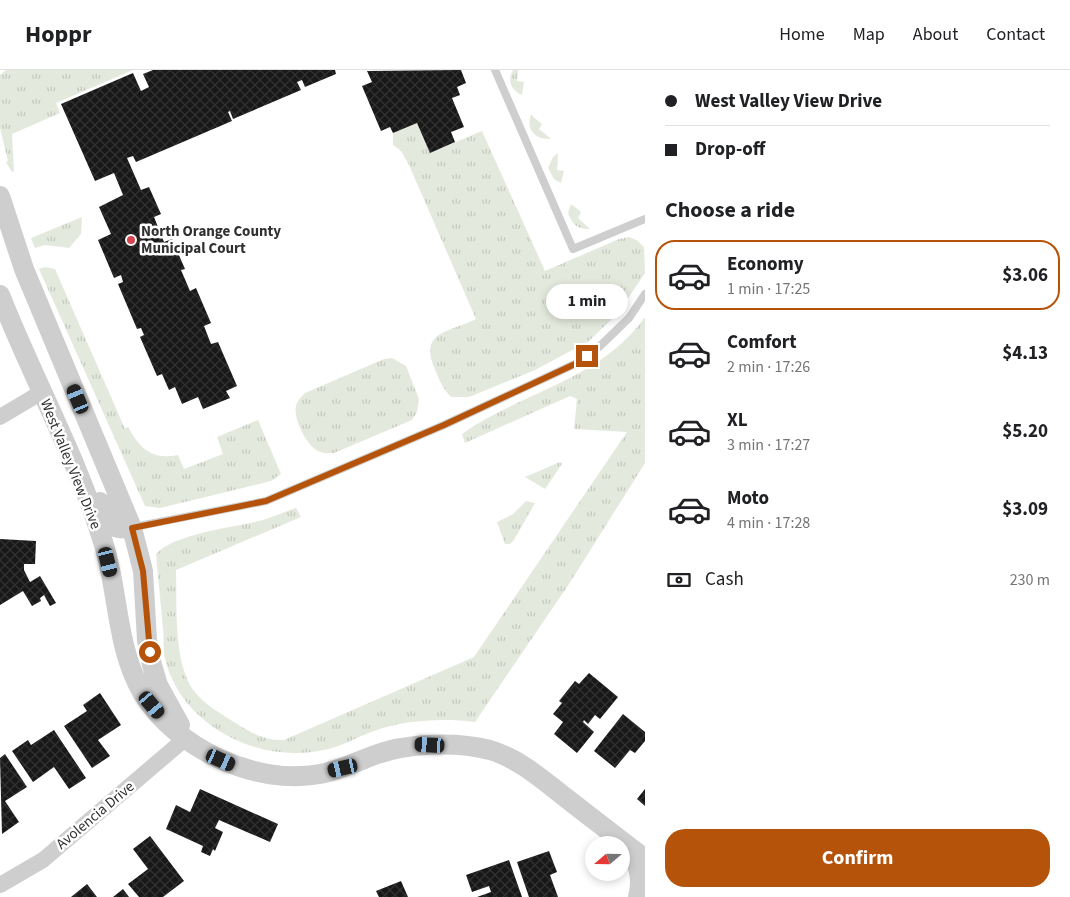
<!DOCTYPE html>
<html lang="en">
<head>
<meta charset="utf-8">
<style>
  body { margin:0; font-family:"Source Sans 3",sans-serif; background:#f6f6f6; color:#202124; height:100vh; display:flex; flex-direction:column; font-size:19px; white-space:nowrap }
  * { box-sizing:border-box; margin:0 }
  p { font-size:16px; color:#757577 }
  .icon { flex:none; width:28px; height:28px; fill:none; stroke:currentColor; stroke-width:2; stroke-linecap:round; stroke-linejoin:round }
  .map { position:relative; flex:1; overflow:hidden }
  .drawer { display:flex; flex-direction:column; background:#fff; width:425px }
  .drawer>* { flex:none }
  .banner { display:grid; align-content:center; height:110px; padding:0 20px; background:#fff }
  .needle { width:32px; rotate:250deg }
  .controls { position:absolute; left:585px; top:766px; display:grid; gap:10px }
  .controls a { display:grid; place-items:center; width:45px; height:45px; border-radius:50%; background:#fff; box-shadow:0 2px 8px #0003; font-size:25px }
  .end { position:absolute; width:22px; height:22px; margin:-11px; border:6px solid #b45309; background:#fff; box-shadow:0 0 0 2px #fff }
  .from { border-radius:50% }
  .bubble { position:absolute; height:35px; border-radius:18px; background:#fff; box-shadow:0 2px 8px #0003; font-size:16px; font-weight:700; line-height:35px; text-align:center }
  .car { position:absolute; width:15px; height:30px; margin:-15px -8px; border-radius:6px; box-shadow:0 0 4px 1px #0007; background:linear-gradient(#222 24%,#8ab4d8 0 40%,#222 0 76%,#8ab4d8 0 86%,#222 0) }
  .banner b { display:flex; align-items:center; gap:18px; height:48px; font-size:19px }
  .banner b+b { border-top:1px solid #e0e0e0 }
  .banner i { width:12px; height:12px; background:#202124 }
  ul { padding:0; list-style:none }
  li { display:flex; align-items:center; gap:15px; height:70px; margin:0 10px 8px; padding:0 10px; border:2px solid transparent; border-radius:20px }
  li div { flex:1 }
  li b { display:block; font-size:19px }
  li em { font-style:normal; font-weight:700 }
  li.current { border-color:#b45309 }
  li>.icon { width:45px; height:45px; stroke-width:1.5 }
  h2 { padding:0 20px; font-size:22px; line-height:60px }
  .pay { display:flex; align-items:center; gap:12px; height:55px; padding:0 20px; font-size:19px }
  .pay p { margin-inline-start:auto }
  .cta { display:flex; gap:10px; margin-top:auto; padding:10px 20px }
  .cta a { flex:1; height:58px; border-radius:20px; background:#b45309; color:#fff; font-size:20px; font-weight:700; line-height:58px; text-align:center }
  header { display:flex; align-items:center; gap:30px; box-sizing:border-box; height:70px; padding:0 25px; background:#fff; border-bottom:1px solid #e0e0e0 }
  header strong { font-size:24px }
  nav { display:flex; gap:28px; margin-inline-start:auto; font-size:18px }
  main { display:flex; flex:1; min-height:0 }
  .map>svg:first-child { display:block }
  .grass { fill:url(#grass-tufts) }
  .building { fill:url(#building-cross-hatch) }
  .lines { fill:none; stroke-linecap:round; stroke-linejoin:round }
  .service { stroke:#cecece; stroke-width:8 }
  .minor { stroke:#cecece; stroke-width:16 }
  .tertiary { stroke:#cecece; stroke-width:20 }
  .route { stroke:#b45309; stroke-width:6 }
  .poi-dot { fill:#d64552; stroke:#fff; stroke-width:2 }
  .labels { text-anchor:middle; stroke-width:5; stroke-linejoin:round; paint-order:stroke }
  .poi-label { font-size:15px; font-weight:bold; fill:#313131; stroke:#fff; text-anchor:start }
  .street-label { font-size:15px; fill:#313131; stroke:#fff }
</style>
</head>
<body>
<header>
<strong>Hoppr</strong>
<nav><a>Home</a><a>Map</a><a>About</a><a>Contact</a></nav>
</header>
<main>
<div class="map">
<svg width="645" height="827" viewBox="0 0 645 827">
  <defs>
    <pattern id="grass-tufts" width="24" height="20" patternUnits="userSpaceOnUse" patternTransform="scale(1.25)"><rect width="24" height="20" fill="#e4e9dd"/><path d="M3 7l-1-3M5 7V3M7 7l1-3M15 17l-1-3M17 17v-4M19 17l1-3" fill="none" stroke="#c4c8be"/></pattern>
    <pattern id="building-cross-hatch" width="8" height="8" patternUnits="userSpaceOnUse" patternTransform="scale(1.25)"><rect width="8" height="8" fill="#181818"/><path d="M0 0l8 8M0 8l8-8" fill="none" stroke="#313131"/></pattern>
  </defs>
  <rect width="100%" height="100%" fill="#fff"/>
  <path class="grass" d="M6,0H133L56,33L60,43L12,64L14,101L12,102L6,92L8,91L0,58V5Z
    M513,0H518L517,11L524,12L522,25C511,20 507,11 513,0Z
    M531,45L542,54L539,59L551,69C537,70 525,61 531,45Z
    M417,53L430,83L482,61L545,201L619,169L629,167L638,171L644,177L645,203L618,243L589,271L535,300L469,327H451C442,318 439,309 434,297C419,261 451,262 476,249L409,95L401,81L393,75V63Z
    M558,83L557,100L564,101L561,113L554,109L548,98L553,87Z
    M571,134L581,142L578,148L590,159C578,160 572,154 568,143Z
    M82,147L81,164L69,178L45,175L35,178L31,168Z
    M45,197L55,199L125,359L128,357C140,379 152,390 178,385L184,399L223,384L217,367L258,350L281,404L271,411L160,438L145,436L39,199Z
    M645,247V393L569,514L475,652C443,648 405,650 374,661C357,667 341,677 324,680C260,694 185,658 166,593C163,583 164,570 163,559C161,534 158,509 156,484C176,463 231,458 259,451C271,448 284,442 296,438L301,447L176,500C177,534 173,593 194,621C204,634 221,644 234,652C250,662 265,671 284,670L474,587L627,362L574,359L577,329L570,326L465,373L462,364C521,322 601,310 645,247Z
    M392,288L406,296L419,329L417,342L412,350L334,383C328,383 323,384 318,381C307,376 293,349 296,336C297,331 301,327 305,323L384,289Z
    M560,392L562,394L545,419L525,407Z
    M526,431L535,433L514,470L510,474H505L497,452L513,444Z"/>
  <path class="building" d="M153,0H335L336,4L305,17L302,10L297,12L301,20L233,49L230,41L228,42L232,51L136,92L133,86L127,88L141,120L149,117L161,144L154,147L164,172L172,169L185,199L181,200L190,221L196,218L211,253L204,256L211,274L218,272L237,316L226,321L230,328L203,339L198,327L182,334L175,317L169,320L162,304L157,306L140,267L144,265L141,258L137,259L118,214L123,212L121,205L114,208L98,170L111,164L99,137L123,125L114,103L95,111L61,34L133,3L141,21L149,17L143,4Z
    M461,0L466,13L457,17L460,25L452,28L464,57L451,62L455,72L430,83L417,53L393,63L390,57L381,61L362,16L372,12L367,1Z
    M0,469L36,471L35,494H24V500L30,512L40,506L56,533L50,536L44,525L40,528L41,531L32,536L23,521L0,535Z
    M589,603L618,627L600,649L595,645L588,654L584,650L583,652L594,662L577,683L554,664L563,652L553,644L562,633L559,631L575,611L579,614Z
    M100,623L121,655L98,670L110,686L92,698L64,656L87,641L83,635Z
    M623,644L645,662V671L635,683L630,680L615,698L594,681Z
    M54,660L86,708L69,719L54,697L33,712L12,681L28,670L31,675Z
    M5,684L27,717L5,731L19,752L2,764L0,688Z
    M200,719L278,754L270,772L219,750L215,758L223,762L215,781L213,779L210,786L201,782L203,776L166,759L176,735L190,742Z
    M645,719V736L637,729Z
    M150,766L184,811L163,827H139L128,814L148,799L133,779Z
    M549,781L557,802L550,805L558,827H529L517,792Z
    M509,790L522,827H477L491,822L489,816L472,822L466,805Z
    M401,811L408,827H379L376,821Z
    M87,814L97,827H71Z
    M123,819L129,827H113Z"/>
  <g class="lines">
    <path class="service" d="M495,0L573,179L645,149
      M134,457L266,431L444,355L575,294L599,277L629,248L645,224"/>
    <path class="minor" d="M0,347L42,322
      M0,815L43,790L186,668"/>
    <path class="tertiary" d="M0,126L24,199L132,458L143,501L147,570L152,595L158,615L180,655
      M0,225C33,309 78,389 104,475C119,524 116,578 143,624C177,679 256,716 320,704C338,701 354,693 372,686C405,673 455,671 490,680C518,688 543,710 566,728C592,748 619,769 645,789
      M100,432C109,452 108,461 132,458
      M630,778C638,795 643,808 638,827"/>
  </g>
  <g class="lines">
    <path class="route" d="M150,582L143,501L132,458L266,431L444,355L575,294L587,286"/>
  </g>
  <circle class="poi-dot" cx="131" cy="170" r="5"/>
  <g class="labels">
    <g class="poi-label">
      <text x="141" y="166">North Orange County<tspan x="141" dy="17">Municipal Court</tspan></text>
    </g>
    <g class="street-label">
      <text transform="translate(71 394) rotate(68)" y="5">West Valley View Drive</text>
      <text transform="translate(95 745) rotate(-40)" y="5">Avolencia Drive</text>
    </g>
  </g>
</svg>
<div class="controls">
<a><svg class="needle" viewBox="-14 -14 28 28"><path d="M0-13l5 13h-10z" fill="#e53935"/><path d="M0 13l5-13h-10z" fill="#757577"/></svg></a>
</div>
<i class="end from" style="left:150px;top:582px"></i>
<i class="end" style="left:587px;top:286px"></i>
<div class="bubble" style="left:546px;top:214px;width:82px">1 min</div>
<i class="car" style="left:78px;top:329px;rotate:337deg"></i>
<i class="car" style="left:108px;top:492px;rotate:166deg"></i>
<i class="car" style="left:152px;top:635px;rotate:140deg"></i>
<i class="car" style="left:430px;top:675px;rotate:273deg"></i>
<i class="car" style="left:221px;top:690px;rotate:114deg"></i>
<i class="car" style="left:343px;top:698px;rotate:257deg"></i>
</div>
<section class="drawer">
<div class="banner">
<b><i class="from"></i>West Valley View Drive</b>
<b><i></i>Drop-off</b>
</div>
<h2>Choose a ride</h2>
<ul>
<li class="current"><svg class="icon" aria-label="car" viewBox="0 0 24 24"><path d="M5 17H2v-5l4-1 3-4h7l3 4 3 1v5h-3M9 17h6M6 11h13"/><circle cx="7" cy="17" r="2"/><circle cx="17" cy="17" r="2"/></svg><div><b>Economy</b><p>1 min · 17:25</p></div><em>$3.06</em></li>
<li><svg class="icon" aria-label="car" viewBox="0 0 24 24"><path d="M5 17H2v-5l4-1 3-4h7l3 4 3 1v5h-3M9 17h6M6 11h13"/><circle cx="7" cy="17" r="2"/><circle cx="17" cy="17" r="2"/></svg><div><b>Comfort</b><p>2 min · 17:26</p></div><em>$4.13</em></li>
<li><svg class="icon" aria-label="car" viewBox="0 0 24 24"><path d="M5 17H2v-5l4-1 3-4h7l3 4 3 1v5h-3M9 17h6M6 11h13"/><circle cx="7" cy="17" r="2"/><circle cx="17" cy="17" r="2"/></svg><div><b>XL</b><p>3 min · 17:27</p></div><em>$5.20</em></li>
<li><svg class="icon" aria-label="car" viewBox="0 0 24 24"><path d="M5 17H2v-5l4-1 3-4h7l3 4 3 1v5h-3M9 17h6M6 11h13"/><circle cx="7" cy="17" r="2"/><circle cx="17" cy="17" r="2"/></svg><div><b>Moto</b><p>4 min · 17:28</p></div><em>$3.09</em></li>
</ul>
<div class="pay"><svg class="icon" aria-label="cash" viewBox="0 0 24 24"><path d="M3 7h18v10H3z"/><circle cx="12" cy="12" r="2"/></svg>Cash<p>230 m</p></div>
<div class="cta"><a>Confirm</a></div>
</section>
</main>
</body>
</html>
